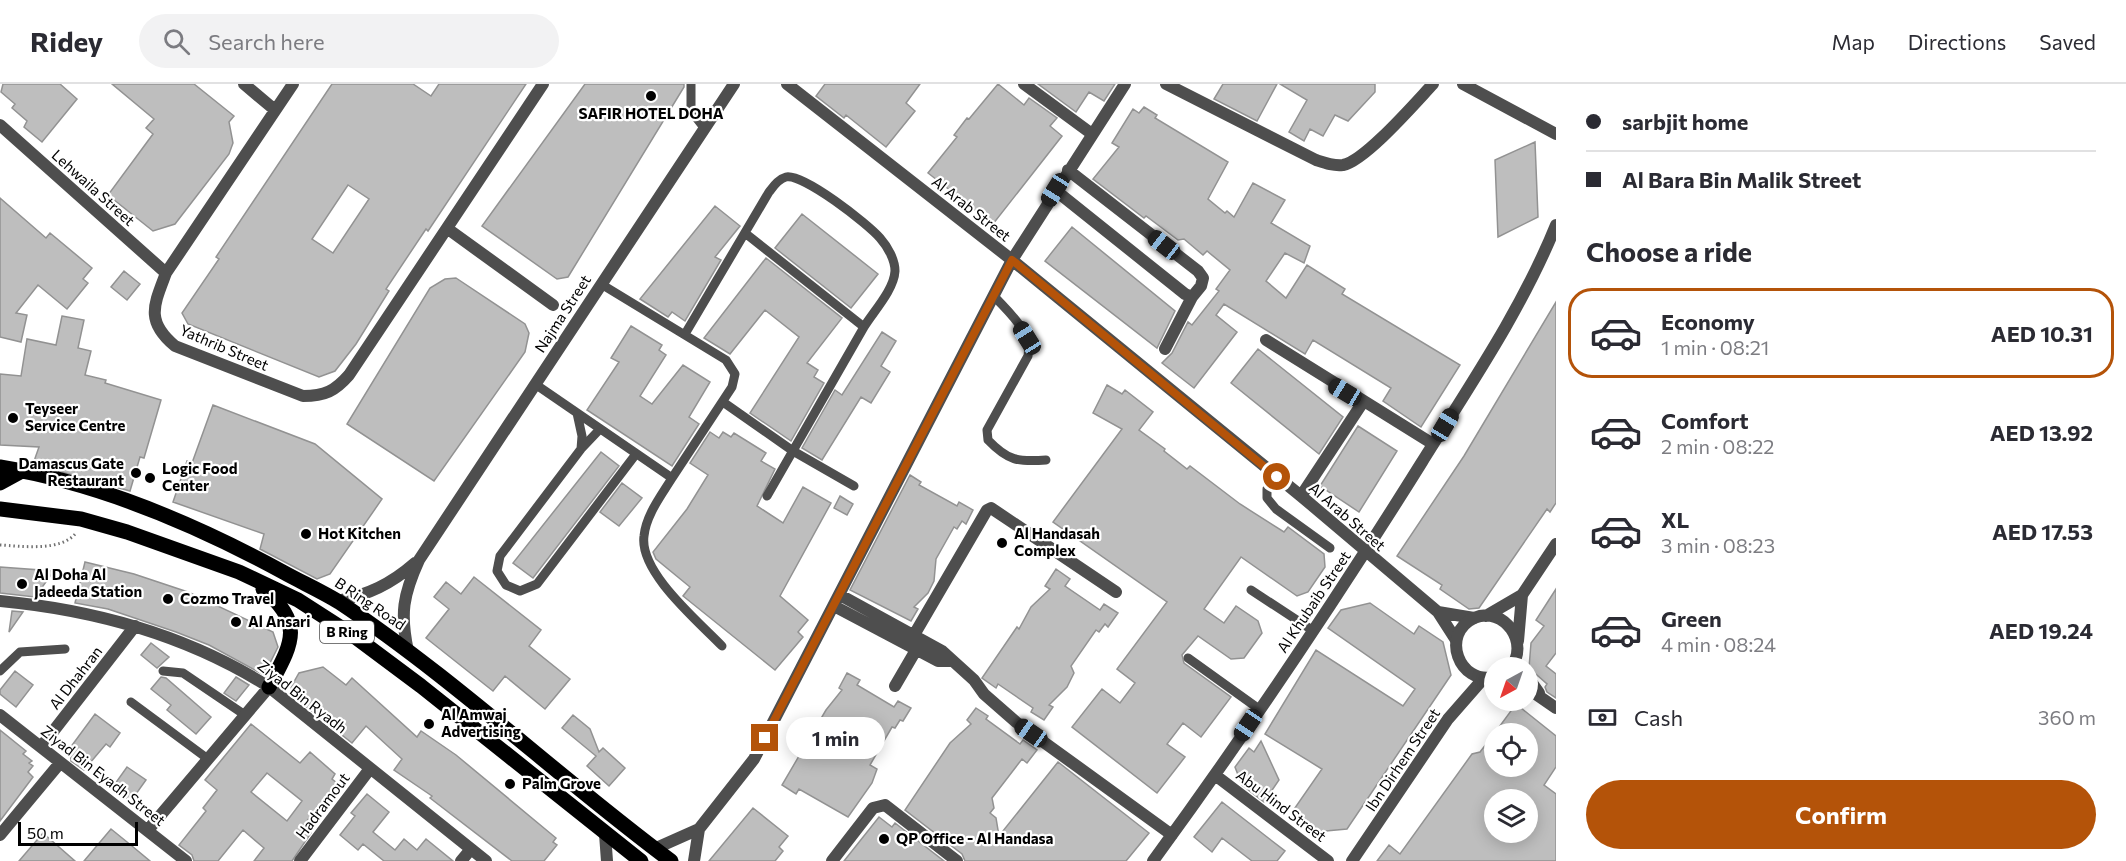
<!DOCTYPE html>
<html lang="en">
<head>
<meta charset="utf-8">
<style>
  body { margin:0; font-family:Commissioner,sans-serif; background:#f2f2f3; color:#2b2b33; height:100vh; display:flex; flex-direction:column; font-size:22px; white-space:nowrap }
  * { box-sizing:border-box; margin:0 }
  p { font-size:20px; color:#7c7c81 }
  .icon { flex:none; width:33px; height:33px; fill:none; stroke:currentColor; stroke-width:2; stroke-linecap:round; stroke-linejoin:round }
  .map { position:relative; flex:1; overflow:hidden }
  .panel { display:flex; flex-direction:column; background:#fff; width:570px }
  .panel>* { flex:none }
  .guide { display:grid; align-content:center; height:132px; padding:0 30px; background:#fff }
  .needle { width:39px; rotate:220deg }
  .controls { position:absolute; left:1484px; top:573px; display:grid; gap:12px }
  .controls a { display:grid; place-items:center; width:54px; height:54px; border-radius:50%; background:#fff; box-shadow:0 3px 15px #0003; font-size:30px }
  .scale { position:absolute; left:18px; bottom:15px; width:120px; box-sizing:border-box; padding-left:6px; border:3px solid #000; border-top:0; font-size:16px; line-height:21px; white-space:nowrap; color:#000; -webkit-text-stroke:4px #fff; paint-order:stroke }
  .end { position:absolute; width:27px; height:27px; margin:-14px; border:8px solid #b45309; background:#fff; box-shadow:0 0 0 3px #fff }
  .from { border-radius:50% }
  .bubble { position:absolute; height:42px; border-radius:21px; background:#fff; box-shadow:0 3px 15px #0003; font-size:20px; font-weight:700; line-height:42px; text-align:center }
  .car { position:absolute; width:18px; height:36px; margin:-18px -9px; border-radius:8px; box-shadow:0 0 4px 2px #0007; background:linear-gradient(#222 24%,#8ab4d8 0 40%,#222 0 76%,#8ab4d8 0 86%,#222 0) }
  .guide b { display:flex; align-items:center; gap:21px; height:57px; font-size:22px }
  .guide b+b { border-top:2px solid #e1e1e2 }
  .guide i { width:15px; height:15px; background:#2b2b33 }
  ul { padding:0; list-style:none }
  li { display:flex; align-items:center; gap:18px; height:90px; margin:0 12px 9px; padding:0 18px; border:3px solid transparent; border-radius:24px }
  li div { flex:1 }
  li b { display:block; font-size:22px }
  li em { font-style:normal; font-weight:700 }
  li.current { border-color:#b45309 }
  li>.icon { width:54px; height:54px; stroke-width:1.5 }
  h2 { padding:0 30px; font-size:27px; line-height:72px }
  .pay { display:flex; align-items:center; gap:15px; height:66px; padding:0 30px; font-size:22px }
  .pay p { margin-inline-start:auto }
  .action { display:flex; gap:12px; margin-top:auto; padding:12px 30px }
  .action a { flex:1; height:69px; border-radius:36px; background:#b45309; color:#fff; font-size:24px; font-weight:700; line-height:69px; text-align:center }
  header { display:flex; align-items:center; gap:36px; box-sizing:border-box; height:84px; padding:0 30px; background:#fff; border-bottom:2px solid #e1e1e2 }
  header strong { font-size:28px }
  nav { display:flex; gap:33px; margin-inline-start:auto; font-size:21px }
  .search { width:420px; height:54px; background:#f2f2f3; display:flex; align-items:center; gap:15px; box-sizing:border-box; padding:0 21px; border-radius:33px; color:#7c7c81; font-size:22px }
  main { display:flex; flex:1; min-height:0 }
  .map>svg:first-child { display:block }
  .building { fill:#bebebe; stroke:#929292; stroke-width:1.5; fill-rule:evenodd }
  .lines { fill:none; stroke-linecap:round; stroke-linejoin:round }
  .path { stroke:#707070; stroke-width:3; stroke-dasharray:1.5 3; stroke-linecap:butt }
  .service { stroke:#4e4e4e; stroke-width:9 }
  .minor { stroke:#4e4e4e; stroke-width:12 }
  .tertiary { stroke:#4e4e4e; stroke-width:12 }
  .primary { stroke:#000; stroke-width:15 }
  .route { stroke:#b45309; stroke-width:8 }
  .poi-dot { fill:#000; stroke:#fff; stroke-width:2 }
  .labels { text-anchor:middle; stroke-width:4.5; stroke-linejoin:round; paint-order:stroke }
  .shield { fill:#fff; stroke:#4c4c4c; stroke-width:1.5 }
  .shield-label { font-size:14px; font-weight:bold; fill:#000 }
  .poi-label { font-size:15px; font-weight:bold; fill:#000; stroke:#fff; text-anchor:start }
  .street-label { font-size:15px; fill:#000; stroke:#fff }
</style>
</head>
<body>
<header>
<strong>Ridey</strong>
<div class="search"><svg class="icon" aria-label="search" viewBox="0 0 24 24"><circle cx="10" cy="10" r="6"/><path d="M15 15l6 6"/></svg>Search here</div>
<nav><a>Map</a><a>Directions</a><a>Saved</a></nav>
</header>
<main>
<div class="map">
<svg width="1556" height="777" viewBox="0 0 1556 777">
  <rect width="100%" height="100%" fill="#fff"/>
  <path class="building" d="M3,0H60L77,15L42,58L24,43L27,37L12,24L15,20L1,8Z
    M112,0H194L234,32L229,38L233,59L229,70L175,140L153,147L108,111L153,50L146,44L154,35Z
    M332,0H413L431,12L439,0H526L428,147L426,145L386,205L389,207L356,260L335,287L319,293L188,240L182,229L219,175L216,173ZM348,101L369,115L333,169L312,155Z
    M585,0H684V3L568,193L557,195L482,142Z
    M825,0H920L906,19L915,27L886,63L846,31L844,34L816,12Z
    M998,0L1024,21L1029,14L1057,34L1050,42L1062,52L993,140L928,89L957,53L954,51L967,34L969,35Z
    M1038,0H1115L1104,17L1089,8L1076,28Z
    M1223,0H1277L1257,37L1214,15Z
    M1280,0H1375V8L1348,37L1335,31L1323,52L1310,45L1304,57L1289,48L1307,16Z
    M1144,23L1157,31L1155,34L1228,78L1208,115L1225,129L1227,127L1234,133L1253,99L1285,116L1271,139L1310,162L1304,179L1285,169L1266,197L1286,214L1307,181L1345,205L1342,210L1460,281L1421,343L1383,317L1391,304L1313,256L1305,270L1224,220L1216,231L1237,248L1194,304L1162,279L1172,269L1188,238L1192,241L1219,207L1216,205L1230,186L1207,167L1203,171L1184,155L1178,156L1146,132L1144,134L1093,95L1119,63L1112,59L1133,25L1139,29Z
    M1535,58L1538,133L1498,153L1495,76Z
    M0,114L46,154L50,149L92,184L83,195L88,199L67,225L38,201L16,229L27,231L21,258L0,253Z
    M715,122L740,142L715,173L721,176L685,237L672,228L668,233L640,215Z
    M802,130L878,190L851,224L775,164Z
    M1072,143L1175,227L1157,264L1045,177Z
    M766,174L842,234L807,279L818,286L814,293L824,299L791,357L750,329L799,253L765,226L730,270L704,254Z
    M124,187L140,200L127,216L111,203Z
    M456,194L525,240L529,249L525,268L434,397L347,340L430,204L445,195Z
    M1556,218V419L1550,428L1547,425L1479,524L1469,525L1440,505L1442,501L1397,472L1464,372Z
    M62,232L84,236L78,264L91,267L85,291L106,296L105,299L161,316L144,374L140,373L130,407L33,380L39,363L0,361V290L21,292L27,255L56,261Z
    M631,242L662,261L659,266L666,271L640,312L652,320L683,281L710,298L689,333L699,340L672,382L587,326L619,278L611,274Z
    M882,248L896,257L881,282L890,288L871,319L861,313L822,376L802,364L835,306L842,311Z
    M1258,265L1343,333L1319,370L1231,299Z
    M1107,301L1122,310L1125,306L1153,328L1139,346L1165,365L1164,367L1187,385L1190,382L1240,420L1284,448L1288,443L1324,470L1325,483L1308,508L1297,512L1241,473L1204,525L1224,539L1236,522L1258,537L1262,549L1244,574L1231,575L1198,552L1182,571L1184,579L1231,613L1201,653L1183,639L1167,660L1185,673L1157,709L1072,643L1102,605L1120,619L1135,599L1117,585L1167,518L1053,438L1122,345L1093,329Z
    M213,321L315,360L382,415L330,490L317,495L260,465L264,450L173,418L187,377L192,379Z
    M1358,342L1397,367L1359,428L1320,402Z
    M710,348L719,354L723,348L731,353L734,349L766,369L761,377L775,385L757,422L783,439L803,403L831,419L780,512L808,536L798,548L803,553L775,586L683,512L690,503L656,475L653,468L687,425L708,391L690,379Z
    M601,368L619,382L533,494L513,479Z
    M910,391L921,398L919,401L957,422L959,418L973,426L966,440L962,437L957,445L954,443L936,475L934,497L928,509L914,523L918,525L911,537L850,506Z
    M622,399L642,414L619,442L600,428Z
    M840,412L853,420L847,431L834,424Z
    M85,478L134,490L188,508L273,548L278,563L264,591L209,561L176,548L108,525L75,519Z
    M0,483L54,487L35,513L0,509Z
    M1056,485L1070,495L1065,502L1100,526L1104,520L1118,529L1108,543L1105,540L1099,548L1096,546L1071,582L1074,589L1067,603L1049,621L1053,623L1044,636L1031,628L1033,624L998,600L996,604L982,594L1017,543L1019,545L1031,523L1050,505L1045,502Z
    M474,493L541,546L529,562L570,595L545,625L505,592L493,607L426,554L449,525L434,513L446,498L461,510Z
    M1556,505V569L1546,582L1556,590V614L1547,608L1545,603L1547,600L1529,584L1531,559L1544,542L1536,536Z
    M1370,519L1414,550L1419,542L1443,558L1451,591L1347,745L1315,748L1290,731L1322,685L1265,650L1316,566L1403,622L1415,605L1328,544L1341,526Z
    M12,527L23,528L9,548Z
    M151,559L169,573L157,584L141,571Z
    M323,583L346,601L352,594L417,653L421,647L456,671L556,754L553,758L557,761L544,777H512L430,714L432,712L394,686L402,675L366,642L352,659L294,613L291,603L299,589Z
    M15,587L33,601L16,623L0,610V606Z
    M847,589L860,596L857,601L894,623L898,617L911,624L903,637L900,636L895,644L892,643L870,681L877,685L872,699L848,733L799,705L796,710L782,701L826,626L842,606L839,604Z
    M161,593L166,594L211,633L196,650L167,626L171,621L151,605Z
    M236,593L249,601L236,617L224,609Z
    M1516,620L1556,652V683L1544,701L1556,710V777H1377L1389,761L1400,770L1472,670L1480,668L1494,650V682H1527V650H1494ZM1494,716H1527V748H1494Z
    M976,624L988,632L986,635L1020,660L1023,656L1037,666L1027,679L1022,675L992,714L994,724L990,729L996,734L999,752L1058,678L1149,749L1126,777H965L962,770L905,726L950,659L971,640L967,636Z
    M95,630L120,649L110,663L106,660L84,686L71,677L70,664Z
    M573,631L590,645L599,668L603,664L625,684L609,702L587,682L596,672L562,644Z
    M251,640L300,679L310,668L335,690L332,695L337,699L302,743L311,749L292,777H254L264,764L243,746L218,777H194L192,771L179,761L206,727L203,724L217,706L205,696ZM267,689L302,717L287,737L251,708Z
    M0,646L26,667L23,670L32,677L29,679L33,682L28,688L33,693L0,737Z
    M1261,657L1279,696L1264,718L1242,701L1235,683L1249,664L1254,668Z
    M127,683L146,696L131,717L112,704Z
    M367,710L389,728L373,748L395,766L404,755L417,766L426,755L453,777H384L363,760L358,766L340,751L355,732L351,729Z
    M1222,718L1285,767L1277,777H1252L1222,754L1212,768L1194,753Z
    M753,724L788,752L779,763L783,767L775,777H709Z
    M879,733L892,743L895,739L944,777H844Z
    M111,745L132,762L150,777H84Z
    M43,749L75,777H19Z"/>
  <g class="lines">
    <path class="path" d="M0,461C21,462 61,468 76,449"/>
    <path class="service" d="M691,0V27L705,45
      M601,200L726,276L735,290L732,303L672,394
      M994,212C1008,228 1032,247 1028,272L987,346L988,356C1008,377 1018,378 1046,376
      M685,250L769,108C773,103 778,95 786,93C803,89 868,140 880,154C888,163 895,176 895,187C894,206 873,228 864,243L745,149
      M535,300L672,394C661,412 646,431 644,452C639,488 698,537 722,562
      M723,318L793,367L854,402
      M577,329L582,352L581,365
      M600,345L581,365L500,472L497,487L506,501L520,507L537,500L636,370
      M1277,393L1267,405V414L1276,425L1330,464
      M767,412L864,243
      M1251,506L1312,546
      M1188,574L1259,625
      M0,587L20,568L65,565
      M163,587L183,589L245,631
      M131,618L208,675"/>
    <path class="minor" d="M244,0L275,26
      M293,0L166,189C154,221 145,237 175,262L303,312C325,312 335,307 349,291L543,0
      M787,0L1012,176L1301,412L1438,528L1456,556
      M1024,0L1092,50
      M1166,0L1316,76C1325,79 1333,82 1343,81C1365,77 1416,18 1433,0
      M1463,0L1556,50
      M0,41L166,189
      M1055,106L1185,210L1192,213L1201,202L1203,194L1198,187L1068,86
      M448,145L553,221
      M1266,256L1433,360
      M1165,265L1192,213
      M1301,412L1363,318
      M840,511L942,567L974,596L984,610L1016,638L1172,751
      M0,517C96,526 187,551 269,603L486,777
      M337,517C368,511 391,500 415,479
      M834,522L938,577H950
      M1438,528L1474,534
      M914,551L987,426L991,424L1116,508
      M408,567C400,530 403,511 419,476L734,0
      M1527,592L1539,609
      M895,602L916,566
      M1527,604L1556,624
      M0,631L186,777
      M41,663L135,542
      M1215,691L1328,777
      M148,746L269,603
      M605,750L607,777
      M0,751L60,679
      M654,765L699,745L754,675L1012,176L1125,0
      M300,777L369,686
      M461,777L471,765
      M694,777L699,745
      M832,777L873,724L885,721L957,777
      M1153,777C1248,647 1337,514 1422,378C1470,301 1522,225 1556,141"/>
    <path class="tertiary" d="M1486,532L1522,511L1556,460
      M1518,557L1522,511
      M1494,593C1459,601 1440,550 1474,534C1504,521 1531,560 1510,584
      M1352,777L1448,635L1483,595"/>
    <path class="primary" d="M0,383C99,399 195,440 283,488C301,498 321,507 339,518C456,596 558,693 671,777
      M0,399L22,387
      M0,425L81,435L127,448L239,488L298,516L354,552L421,602L641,777
      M263,505C306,540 291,561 269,603"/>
  </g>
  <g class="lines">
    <path class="route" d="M765,654L1012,176L1277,393"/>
  </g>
  <g class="poi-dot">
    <circle cx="651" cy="12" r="6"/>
    <circle cx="13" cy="334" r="6"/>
    <circle cx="136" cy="389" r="6"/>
    <circle cx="150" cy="394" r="6"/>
    <circle cx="306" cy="450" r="6"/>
    <circle cx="1002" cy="459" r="6"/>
    <circle cx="22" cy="500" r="6"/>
    <circle cx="168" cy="515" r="6"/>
    <circle cx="236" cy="538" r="6"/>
    <circle cx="429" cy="640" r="6"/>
    <circle cx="510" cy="700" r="6"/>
    <circle cx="884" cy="755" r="6"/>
  </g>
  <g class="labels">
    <rect class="shield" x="320" y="537" width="54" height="22" rx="4.5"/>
    <g class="shield-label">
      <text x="347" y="553">B Ring</text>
    </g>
    <g class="poi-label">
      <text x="651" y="35" text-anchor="middle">SAFIR HOTEL DOHA</text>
      <text x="25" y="330">Teyseer<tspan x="25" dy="17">Service Centre</tspan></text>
      <text x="124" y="385" text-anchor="end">Damascus Gate<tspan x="124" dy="17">Restaurant</tspan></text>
      <text x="162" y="390">Logic Food<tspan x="162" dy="17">Center</tspan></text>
      <text x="318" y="455">Hot Kitchen</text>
      <text x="1014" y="455">Al Handasah<tspan x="1014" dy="17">Complex</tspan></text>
      <text x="34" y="496">Al Doha Al<tspan x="34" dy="17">Jadeeda Station</tspan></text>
      <text x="180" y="520">Cozmo Travel</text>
      <text x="248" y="543">Al Ansari</text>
      <text x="441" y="636">Al Amwaj<tspan x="441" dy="17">Advertising</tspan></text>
      <text x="522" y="705">Palm Grove</text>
      <text x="896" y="760">QP Office - Al Handasa</text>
    </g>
    <g class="street-label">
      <text transform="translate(93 104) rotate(42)" y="5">Lehwaila Street</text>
      <text transform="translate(971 125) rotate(38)" y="5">Al Arab Street</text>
      <text transform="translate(563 230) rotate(-57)" y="5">Najma Street</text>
      <text transform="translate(224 264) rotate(23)" y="5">Yathrib Street</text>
      <text transform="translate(1347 433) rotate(41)" y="5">Al Arab Street</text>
      <text transform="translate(1314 518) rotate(-56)" y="5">Al Khubaib Street</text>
      <text transform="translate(370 520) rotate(34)" y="5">B Ring Road</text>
      <text transform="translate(76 594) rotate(-52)" y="5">Al Dhahran</text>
      <text transform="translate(302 613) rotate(38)" y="5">Ziyad Bin Ryadh</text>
      <text transform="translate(1403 676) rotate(-56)" y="5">Ibn Dirhem Street</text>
      <text transform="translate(103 692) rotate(38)" y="5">Ziyad Bin Eyadh Street</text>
      <text transform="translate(323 722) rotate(-53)" y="5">Hadramout</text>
      <text transform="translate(1281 722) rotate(37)" y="5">Abu Hind Street</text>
    </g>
  </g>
</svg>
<div class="controls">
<a><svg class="needle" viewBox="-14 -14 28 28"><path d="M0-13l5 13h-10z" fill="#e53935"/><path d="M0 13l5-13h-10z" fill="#7c7c81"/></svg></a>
<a><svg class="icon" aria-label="locate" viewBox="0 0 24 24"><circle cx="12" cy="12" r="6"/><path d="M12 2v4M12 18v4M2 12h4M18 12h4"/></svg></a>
<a><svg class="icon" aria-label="layers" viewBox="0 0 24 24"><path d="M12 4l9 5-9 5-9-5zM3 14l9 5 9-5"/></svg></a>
</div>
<div class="scale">50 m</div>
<i class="end from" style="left:1277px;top:393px"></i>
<i class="end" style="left:765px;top:654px"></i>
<div class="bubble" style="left:786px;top:633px;width:99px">1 min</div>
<i class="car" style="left:1055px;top:106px;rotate:212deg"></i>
<i class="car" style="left:1164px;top:161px;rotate:308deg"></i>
<i class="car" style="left:1027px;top:254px;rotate:328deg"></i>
<i class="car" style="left:1345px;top:308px;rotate:301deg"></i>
<i class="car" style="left:1445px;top:341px;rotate:31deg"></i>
<i class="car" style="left:1248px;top:641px;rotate:214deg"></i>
<i class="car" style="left:1031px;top:649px;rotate:305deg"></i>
</div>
<section class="panel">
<div class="guide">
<b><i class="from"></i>sarbjit home</b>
<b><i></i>Al Bara Bin Malik Street</b>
</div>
<h2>Choose a ride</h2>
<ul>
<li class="current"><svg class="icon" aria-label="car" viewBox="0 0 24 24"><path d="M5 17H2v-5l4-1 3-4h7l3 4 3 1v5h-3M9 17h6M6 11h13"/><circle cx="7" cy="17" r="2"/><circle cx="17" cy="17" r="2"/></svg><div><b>Economy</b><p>1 min · 08:21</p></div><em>AED 10.31</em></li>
<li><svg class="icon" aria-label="car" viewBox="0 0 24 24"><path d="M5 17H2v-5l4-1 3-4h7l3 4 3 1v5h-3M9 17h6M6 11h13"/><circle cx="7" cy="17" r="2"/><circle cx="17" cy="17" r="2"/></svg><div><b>Comfort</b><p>2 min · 08:22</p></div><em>AED 13.92</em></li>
<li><svg class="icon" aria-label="car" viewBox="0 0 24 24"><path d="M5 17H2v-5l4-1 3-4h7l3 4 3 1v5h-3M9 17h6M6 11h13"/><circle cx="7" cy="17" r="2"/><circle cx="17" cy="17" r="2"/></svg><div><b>XL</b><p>3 min · 08:23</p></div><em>AED 17.53</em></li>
<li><svg class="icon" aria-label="car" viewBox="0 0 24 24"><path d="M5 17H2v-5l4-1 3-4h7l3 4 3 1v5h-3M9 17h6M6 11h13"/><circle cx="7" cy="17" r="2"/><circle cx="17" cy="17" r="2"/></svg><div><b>Green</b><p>4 min · 08:24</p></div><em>AED 19.24</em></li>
</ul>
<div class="pay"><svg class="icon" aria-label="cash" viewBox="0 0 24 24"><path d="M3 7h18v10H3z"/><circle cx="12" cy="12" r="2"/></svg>Cash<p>360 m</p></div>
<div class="action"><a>Confirm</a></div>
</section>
</main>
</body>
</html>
